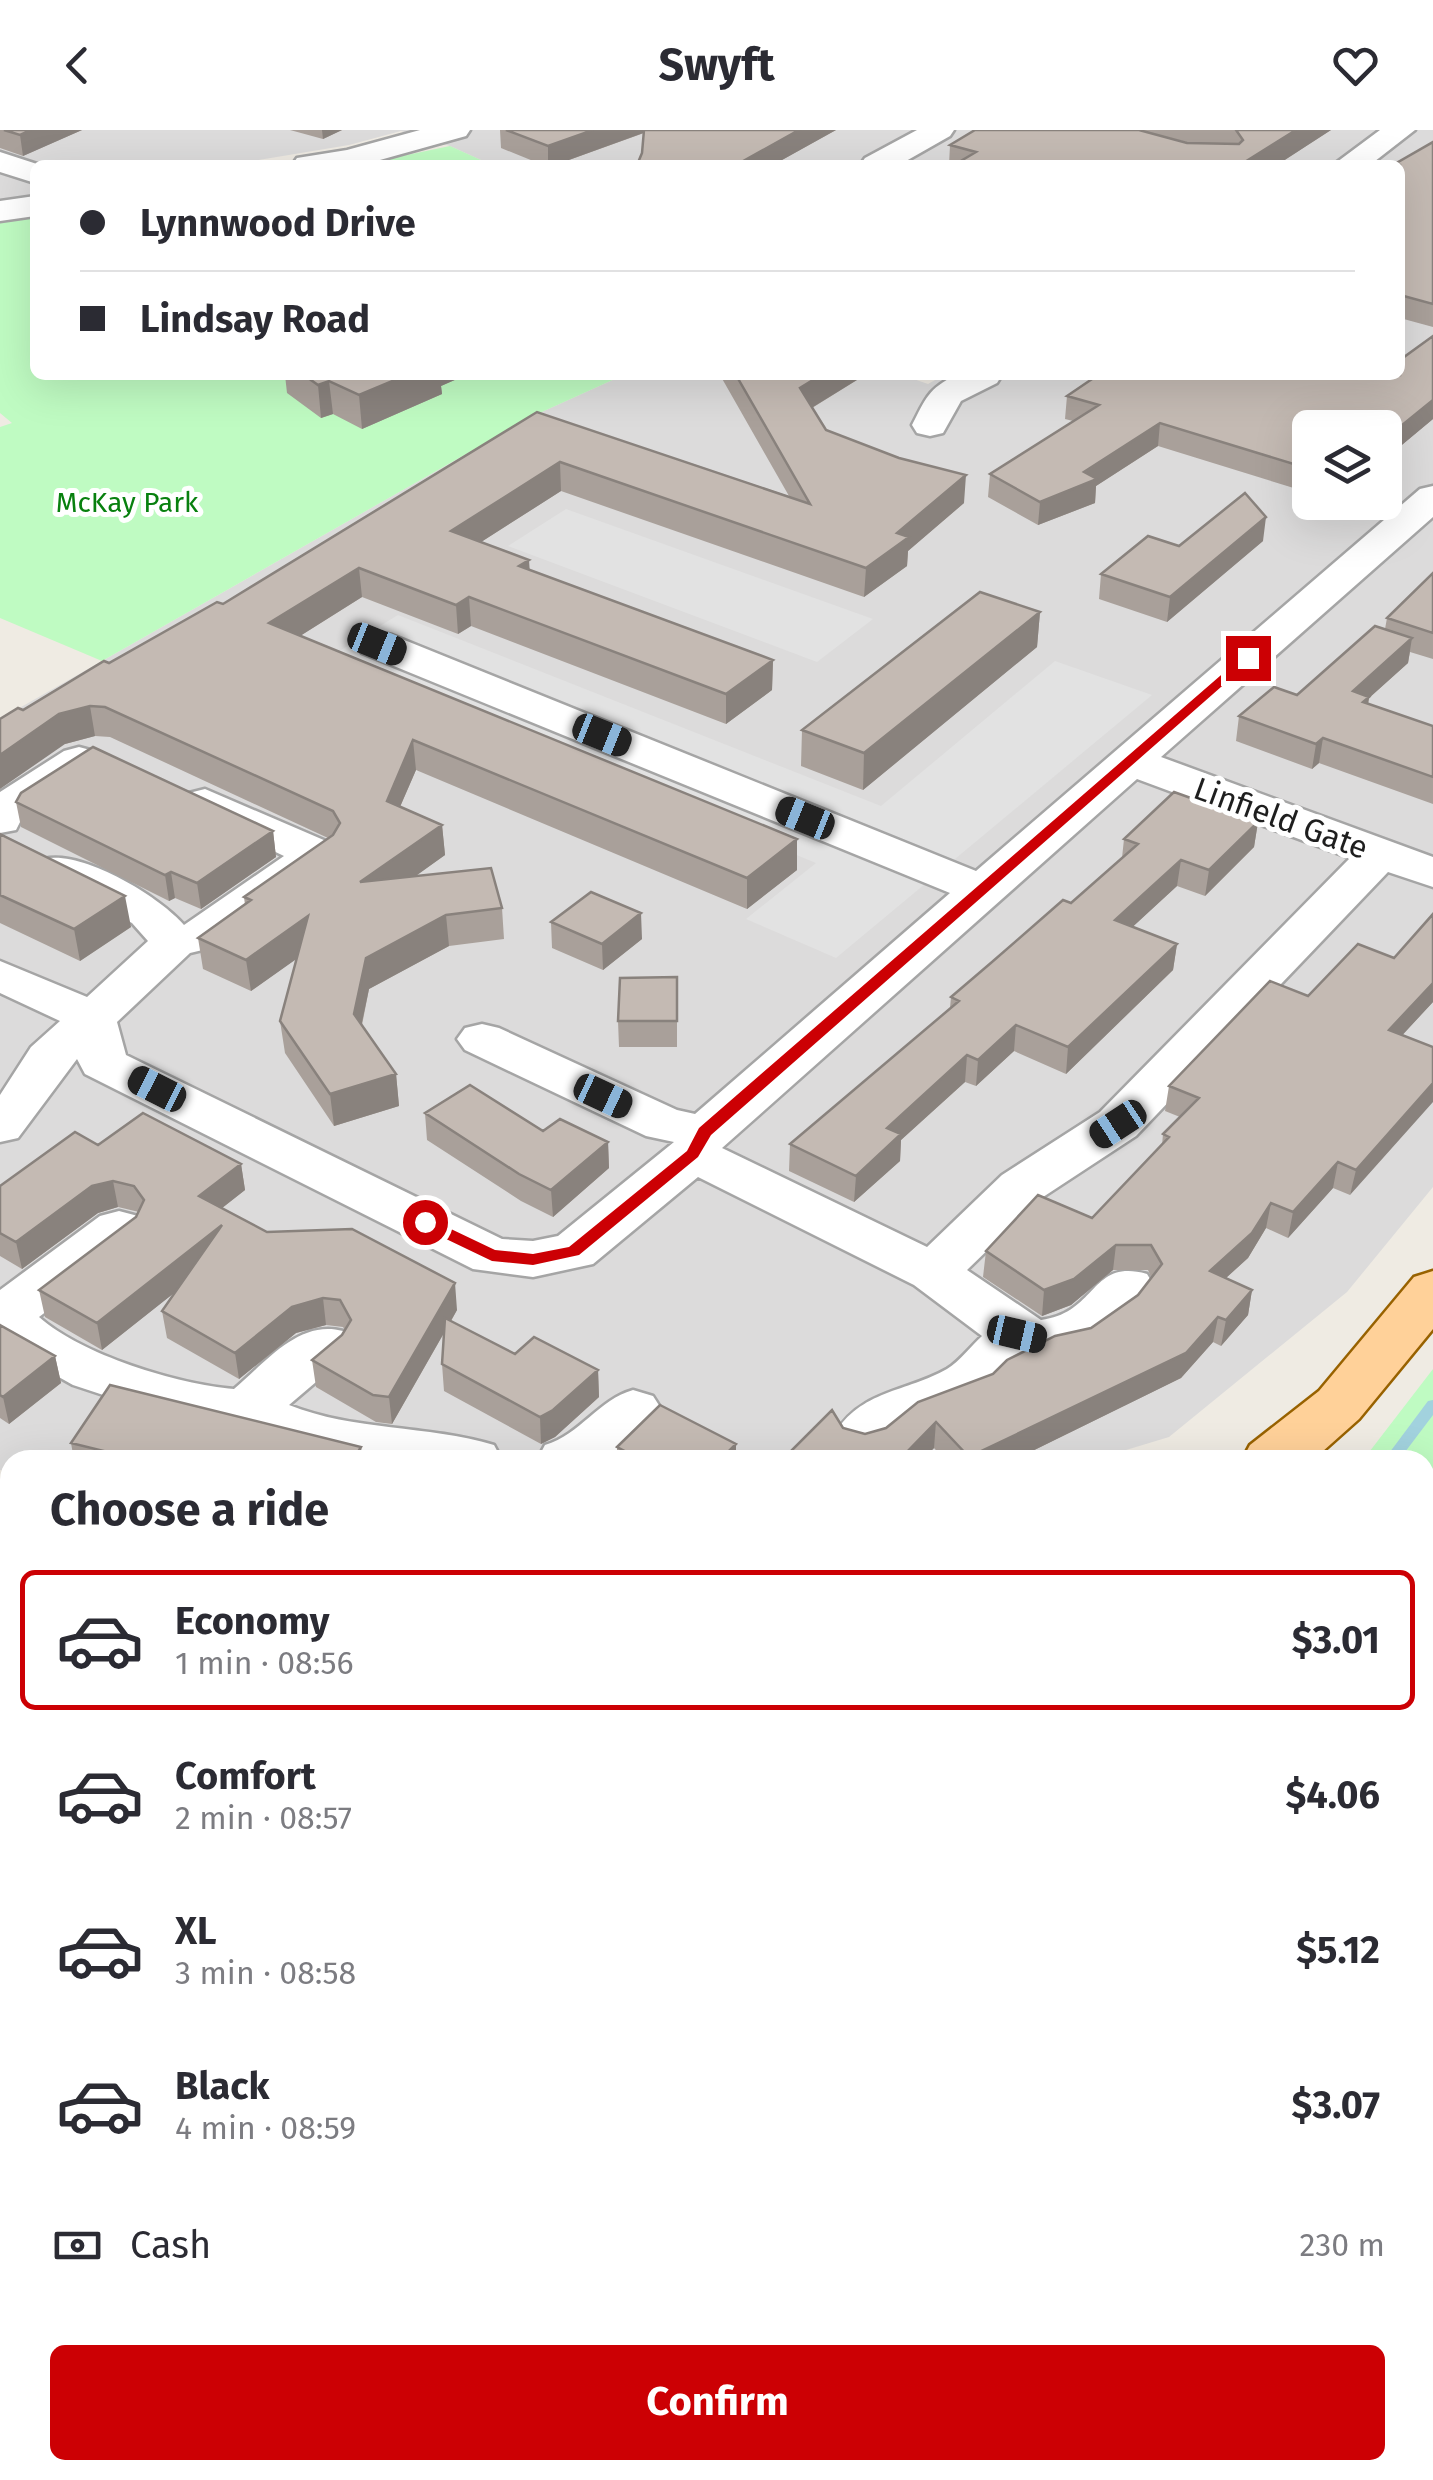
<!DOCTYPE html>
<html lang="en">
<head>
<meta charset="utf-8">
<style>
  body { margin:0; font-family:"Fira Sans",sans-serif; background:#f2f2f3; color:#2b2b33; height:100vh; display:flex; flex-direction:column; font-size:38px; white-space:nowrap }
  * { box-sizing:border-box; margin:0 }
  p { font-size:32px; color:#7c7c81 }
  .icon { flex:none; width:55px; height:55px; fill:none; stroke:currentColor; stroke-width:2; stroke-linecap:round; stroke-linejoin:round }
  .map { position:relative; flex:1; overflow:hidden }
  .side { position:absolute; left:0px; top:1320px; width:1435px; height:1030px; display:flex; flex-direction:column; background:#fff; border-radius:30px 30px 0 0; box-shadow:0 10px 40px #0002 }
  .side>* { flex:none }
  .guide { position:absolute; left:30px; top:30px; width:1375px; height:220px; border-radius:15px; box-shadow:0 10px 40px #0002; display:grid; align-content:center; height:220px; padding:0 50px; background:#fff }
  .tools { position:absolute; left:1292px; top:280px; display:grid; gap:20px }
  .tools a { display:grid; place-items:center; width:110px; height:110px; border-radius:15px; background:#fff; box-shadow:0 10px 40px #0002; font-size:50px }
  .end { position:absolute; width:45px; height:45px; margin:-22px; border:12px solid #cc0004; background:#fff; box-shadow:0 0 0 5px #fff }
  .from { border-radius:50% }
  .car { position:absolute; width:30px; height:60px; margin:-30px -15px; border-radius:12px; box-shadow:0 0 8px 2px #0007; background:linear-gradient(#222 24%,#8ab4d8 0 40%,#222 0 76%,#8ab4d8 0 86%,#222 0) }
  .guide b { display:flex; align-items:center; gap:35px; height:95px; font-size:38px }
  .guide b+b { border-top:2px solid #e1e1e2 }
  .guide i { width:25px; height:25px; background:#2b2b33 }
  ul { padding:0; list-style:none }
  li { display:flex; align-items:center; gap:30px; height:140px; margin:0 20px 15px; padding:0 30px; border:5px solid transparent; border-radius:15px }
  li div { flex:1 }
  li b { display:block; font-size:38px }
  li em { font-style:normal; font-weight:700 }
  li.active { border-color:#cc0004 }
  li>.icon { width:90px; height:90px; stroke-width:1.5 }
  h2 { padding:0 50px; font-size:45px; line-height:120px }
  .pay { display:flex; align-items:center; gap:25px; height:110px; padding:0 50px; font-size:38px }
  .pay p { margin-inline-start:auto }
  .action { display:flex; gap:20px; margin-top:auto; padding:20px 50px }
  .action a { flex:1; height:115px; border-radius:15px; background:#cc0004; color:#fff; font-size:40px; font-weight:700; line-height:115px; text-align:center }
  header { display:flex; justify-content:space-between; align-items:center; height:130px; padding:0 50px; background:#fff; font-size:45px; font-weight:700 }
  .map>svg:first-child { display:block }
  .residential { fill:#dcdbdb; fill-rule:evenodd }
  .education { fill:#fffedd }
  .grass { fill:#caeba7 }
  .park { fill:#bffbc2 }
  .parking { fill:#e2e2e2 }
  .lines { fill:none; stroke-linecap:round; stroke-linejoin:round }
  .stream { fill:#a2d2de; fill-rule:evenodd }
  .minor-casing { stroke:#a5a5a5; stroke-width:5 }
  .major-casing { stroke:#986200; stroke-width:5 }
  .minor { fill:#fff; fill-rule:evenodd }
  .major { fill:#ffd199; fill-rule:evenodd }
  .wall { fill:#a9a09a }
  .shaded-wall { fill:#89827d }
  .building { fill:#c4bab3; stroke:#89827d; stroke-width:2.5 }
  .route { fill:#cc0004 }
  .labels { text-anchor:middle; stroke-width:10; stroke-linejoin:round; paint-order:stroke }
  .far-park-label { font-size:28px; fill:#08800f; stroke:#fff }
  .street-label { font-size:32px; fill:#1e1e1e; stroke:#fff }
</style>
</head>
<body>
<header><svg class="icon" aria-label="back" viewBox="0 0 24 24"><path d="M15 5l-7 7 7 7"/></svg>Swyft<svg class="icon" aria-label="heart" viewBox="0 0 24 24"><path d="M12 20l-8-8c-3-5 5-10 8-4 3-6 11-1 8 4z"/></svg></header>
<div class="map">
<svg width="1433" height="2350" viewBox="0 0 1433 2350">
  <rect width="100%" height="100%" fill="#efebe3"/>
  <path class="residential" d="M0,0H1433V1057L1347,1162L1169,1307L1093,1330H10V1342L0,1340V589L533,286L617,248L634,245H902L928,254L944,245H1400V35H492L450,16L401,1L349,15L228,35H35V65L0,70ZM1310,298H1385V372H1310Z
    M1433,1683V2350H1115L1100,2340H1425V1695Z"/>
  <path class="education" d="M0,1543L10,1547V2340H646L638,2350H0Z"/>
  <path class="grass" d="M672,2340H807L814,2350H664Z"/>
  <path class="park" d="M450,16L492,35H359Z
    M35,86V245H634L617,248L533,286L102,531L0,488V297L12,293L0,283V92Z
    M1433,1239V1492L1425,1503V1330H1363Z"/>
  <path class="parking" d="M566,379L873,489L817,532L508,416Z
    M398,485L881,676L1055,531L1152,565L836,828L746,789L816,733L485,596L411,646L328,528Z"/>
  <g class="lines">
    <path class="stream" d="M1433,1270V1285L1399,1330H1384L1428,1271Z"/>
    <defs>
      <path id="minor" d="M420,0H470L466,6L362,35H292L297,28L347,20Z
        M917,0H954L950,6L899,35H860L865,28Z
        M1380,0H1415L1370,35H1333Z
        M0,22L40,35H35V53L0,42Z
        M35,66V86L0,91V71Z
        M956,245H1002L997,253L961,271L943,303L930,306L917,303L912,295C926,268 928,259 956,245Z
        M1433,356V387L1161,627L1433,727V757L1388,742L1136,1006L1040,1069L967,1140L1041,1190C1098,1183 1090,1128 1147,1144L1155,1157C1128,1201 1084,1237 1029,1226L989,1266L914,1294L883,1320L863,1326L843,1320L834,1305C860,1260 907,1262 947,1239C960,1231 971,1216 982,1206L914,1155L698,1047L593,1134L533,1147L473,1139L85,944L77,929L18,1008L0,1012V965L31,917L60,891L0,863V831L87,867L148,811L132,793L44,749L37,739L44,729C82,720 159,766 184,795L284,726L189,681L183,672L189,663L205,659L333,714L340,724L333,734L215,817L190,823L117,892L126,925L502,1109L533,1111L558,1106L674,1012L646,1006L465,920L457,909L465,898L482,894L499,898L677,980L695,984L950,763L362,523L356,514L362,505L377,502L392,505L976,741L1420,359ZM1137,649L1350,728L1100,982L1002,1045L927,1117L722,1018Z
        M79,617L94,621L101,630L94,639L23,686L16,700L0,703V662L64,621Z
        M119,1081L138,1086L146,1099L138,1112L39,1187C82,1225 177,1254 234,1259C266,1232 299,1189 343,1201L351,1215L343,1229L289,1275C354,1301 427,1295 494,1315L502,1330H341L293,1320L239,1300L179,1290L73,1255L0,1214V1160L100,1086Z
        M633,1260L653,1266L662,1280L653,1294L617,1330H537L545,1315C581,1304 598,1270 633,1260Z
        M1433,1548V1607L1425,1610V1551Z
        M1425,1646L1433,1649V1705L1425,1702Z
        M10,1751V1810L0,1813V1754Z
        M939,2340H1030L1034,2350H944Z"/>
      <path id="major" d="M1433,1141V1199L1359,1289L1313,1330H1242L1250,1315L1319,1261L1414,1147Z
        M0,1413L10,1416V1464L0,1461Z
        M0,1475L10,1478V1526L0,1523Z"/>
    </defs>
    <use href="#minor" class="minor-casing"/>
    <use href="#major" class="major-casing"/>
    <use href="#minor" class="minor"/>
    <use href="#major" class="major"/>
  </g>
  <path class="wall" d="M0,0H82L23,26L0,18Z
    M290,0H342L323,9Z
    M500,0H836L773,35H637L642,23L644,3L555,35H543L501,18Z
    M1140,0H1331L1277,35H949L950,15L1190,13Z
    M1433,12V197L1400,188V35Z
    M1433,206V289L1385,329V298H1310V363L1158,316L1096,356L1095,373L1038,395L988,367L990,344L1073,291L1065,289L1067,266L1400,245Z
    M285,245H466L441,256L442,264L362,299L333,284L321,288L287,263Z
    M720,245H865L812,278L826,300L964,373L908,421L907,436L864,467L561,361L481,412L530,441L773,530L772,560L726,594L471,496L458,504L362,467L300,506L797,709V740L747,779L416,640L400,677L442,695L445,725L415,746L502,778L504,809L449,816L369,859L362,895L396,944L399,976L334,996L285,923L280,891L297,828L251,861L203,839L198,808L245,775L244,767L328,708L110,607L95,606L65,614L23,580L223,474L537,282L789,366Z
    M1263,411L1167,492L1099,469L1101,444L1179,416Z
    M1433,443V529L1410,522L1408,533L1369,568L1368,574L1433,596V674L1319,633L1312,639L1236,611L1239,586L1297,565L1385,499L1387,488Z
    M1040,482L1037,517L863,660L801,636L802,600Z
    M16,672L273,701L276,727L201,779L175,768L169,771L21,697Z
    M1258,692L1254,717L1205,766L1177,756L1132,797L1177,814L1173,840L1066,944L1014,921L976,956L965,952L901,1010L900,1031L854,1072L789,1041L790,1014L950,878L951,867L1071,773L1122,728L1124,709Z
    M0,704L131,797L80,831L0,793Z
    M1433,784V872L1402,905L1350,1065L1333,1058L1288,1108L1266,1098L1248,1128L1226,1148L1252,1160L1248,1185L1221,1216L1213,1212L1181,1248L1014,1330H945L934,1318L922,1330L843,1298L865,1304L886,1298L993,1244L1091,1198L1138,1165L1151,1147L1148,1140H1113L1071,1175L1042,1186L983,1147L986,1121L1092,1088L1162,1015L1163,1004L1180,987L1165,981L1169,956L1308,866L1394,828Z
    M551,792L642,809L603,840L552,818Z
    M677,847V917H619L618,891Z
    M425,983L608,1012L609,1038L553,1087L521,1071L427,1010Z
    M98,1015L241,1034L245,1060L222,1078L267,1102L457,1180L451,1191L515,1224L598,1240L599,1267L555,1307L541,1314L444,1261L442,1234L444,1203L392,1294L376,1292L316,1257L312,1230L342,1205L345,1200L343,1197L326,1195L296,1203L239,1249L167,1208L162,1181L175,1162L102,1220L45,1187L39,1160L136,1087L139,1082L118,1077L98,1083L22,1139L0,1126V1056Z
    M0,1195L55,1226L61,1253L9,1294L0,1288Z
    M71,1313L361,1317L362,1330H74Z
    M736,1314V1330H617V1317Z
    M1433,1898L1432,2248L1425,2243V1900Z
    M1319,2340H1425L1433,2350H1335Z"/>
  <path class="shaded-wall" d="M31,0H82L23,26L20,5Z
    M322,0H342L323,9Z
    M593,0H646V2L555,35H548V16Z
    M799,0H836L773,35H736Z
    M1296,0H1331L1277,35H1240Z
    M407,245H466L441,256L442,264L362,299L359,265Z
    M821,245H865L800,285V258Z
    M329,251L333,284L321,288L318,255Z
    M1433,270V289L1385,329V309Z
    M1160,293L1158,316L1096,356L1095,373L1038,395L1040,372Z
    M560,332L561,361L453,430L451,401Z
    M966,345L964,373L908,421L907,436L864,467L866,438L897,403Z
    M1266,387L1263,411L1167,492L1170,467Z
    M529,430L531,459L519,436Z
    M359,438L362,467L273,523L269,493Z
    M469,467L471,496L458,504L456,475Z
    M1040,482L1037,517L863,660L864,623Z
    M1412,508L1408,533L1369,568L1365,591L1353,561Z
    M773,530L772,560L726,594V564Z
    M90,576L95,606L65,614L0,659V625L59,584Z
    M1323,608L1319,633L1312,639L1316,614Z
    M413,610L416,640L389,702L387,671Z
    M1258,692L1254,717L1205,766L1209,740Z
    M442,695L445,725L363,784L360,752Z
    M273,701L276,727L201,779L197,753Z
    M797,709V740L747,779V748Z
    M1181,730L1177,756L1112,816L1115,790Z
    M171,742L175,768L169,771L165,745Z
    M125,766L131,797L80,831L74,799Z
    M641,783L642,809L603,840L602,814Z
    M446,785L449,816L369,859L357,916L354,884L366,828Z
    M308,786L312,818L251,861L246,830Z
    M1177,814L1173,840L1066,944L1068,917Z
    M1433,853V872L1384,925L1389,900Z
    M1016,895L1014,921L976,956L978,930Z
    M967,925L965,952L901,1010L900,1031L854,1072L856,1046L887,998Z
    M396,944L399,976L334,996L330,964Z
    M1433,953V972L1350,1065L1356,1040Z
    M608,1012L609,1038L553,1087L551,1060Z
    M1338,1032L1333,1058L1288,1108L1293,1082Z
    M241,1034L245,1060L203,1093L199,1066Z
    M113,1051L118,1077L98,1083L22,1139L16,1112L92,1056Z
    M1271,1073L1266,1098L1248,1128L1206,1166L1210,1141Z
    M222,1095L226,1122L102,1220L97,1193Z
    M1116,1115L1113,1140L1071,1175L1042,1186L1044,1160Z
    M455,1153L457,1180L392,1294L389,1267Z
    M1252,1160L1248,1185L1221,1216L1226,1190Z
    M323,1168L326,1195L296,1203L239,1249L235,1223L292,1177Z
    M1218,1187L1213,1212L1181,1248L1014,1330H969V1327Z
    M55,1226L61,1253L9,1294L3,1267Z
    M598,1240L599,1267L555,1307L541,1314L540,1287Z
    M936,1292L934,1318L922,1330H899Z
    M736,1314V1330H720Z
    M361,1317L362,1330H353Z
    M1433,2043V2058L1425,2071V2057Z"/>
  <path class="building" d="M4,0H31L20,5Z
    M506,0H593L548,16Z
    M644,0H799L736,35H637L642,23Z
    M975,0H1139L1187,13L1239,14L1243,10L1236,0H1296L1240,35H954L976,22L950,15Z
    M1433,12V174L1400,165V35H1393Z
    M1433,206V270L1385,309V298H1310V339L1160,293L1084,342L1097,349L1040,372L990,344L1099,275L1067,266L1098,245H1400V230Z
    M304,245H407L359,265L329,251L318,255Z
    M736,245H821L800,258L826,300L899,328L966,345L897,403L909,407L866,438L560,332L451,401L529,430L519,436L773,530L726,564L469,467L456,475L359,438L269,493L797,709L747,748L413,610L387,671L442,695L360,752L491,738L502,778L446,785L366,828L354,884L396,944L330,964L280,891L308,786L246,830L198,808L251,770L244,767L333,705L340,693L333,681L105,577L90,576L59,584L0,625V589L18,578L23,580L104,531L109,533L217,472L223,474L537,282L810,374Z
    M1245,363L1266,387L1170,467L1101,444L1148,406L1179,416Z
    M1433,443V503L1387,488Z
    M980,462L1040,482L864,623L802,600Z
    M1375,496L1412,508L1353,561L1369,567L1363,572L1433,596V647L1323,608L1316,614L1239,586L1274,557L1297,565Z
    M93,617L273,701L197,753L171,742L165,745L16,672L21,663Z
    M1174,662L1258,692L1209,740L1181,730L1115,790L1177,814L1068,917L1016,895L978,930L967,925L887,998L901,1004L856,1046L790,1014L959,871L951,867L992,832L1063,770L1071,773L1138,714L1124,709Z
    M0,704L125,766L74,799L0,765Z
    M591,762L641,783L602,814L551,792Z
    M1433,784V853L1389,900L1433,917V953L1356,1040L1338,1032L1293,1082L1271,1073L1252,1103L1210,1141L1252,1160L1226,1190L1218,1187L1186,1223L969,1327L936,1292L899,1330H782L832,1280L843,1298L865,1304L886,1298L918,1272L993,1244L1007,1230L1055,1206L1091,1198L1138,1165L1162,1134L1151,1115H1116L1074,1149L1044,1160L986,1121L1038,1065L1092,1088L1169,1007L1163,1004L1199,968L1169,956L1270,851L1308,866L1358,814L1394,828Z
    M677,847V891H618L620,848Z
    M470,955L543,1001L560,989L608,1012L551,1060L519,1044L425,983Z
    M143,983L241,1034L199,1066L267,1102L352,1099L455,1153L389,1267L373,1265L312,1230L342,1205L351,1190L340,1170L323,1168L292,1177L235,1223L162,1181L222,1095L97,1193L39,1160L136,1087L144,1070L134,1056L113,1051L92,1056L16,1112L0,1103V1056L75,1002L98,1015Z
    M445,1188L515,1224L534,1207L598,1240L553,1280L540,1287L442,1234Z
    M0,1195L55,1226L3,1267L0,1265Z
    M110,1255L361,1317L353,1330H140L71,1313Z
    M660,1275L736,1314L720,1330H642L617,1317Z
    M1428,1895L1433,1898V2043L1426,2055L1433,2059V2209L1425,2204V1900Z
    M10,1963V2340H506L514,2350H0V1969Z
    M1425,2288L1433,2293V2350H1374L1379,2342L1376,2340H1425Z"/>
  <path class="route" d="M1243,526L1254,528L711,1005L698,1027L579,1125L533,1135L492,1131L419,1096V1089H430L495,1120L533,1124L569,1117L687,1021L699,998Z"/>
  <g class="labels">
    <g class="far-park-label">
      <text x="127" y="382">McKay Park</text>
    </g>
    <g class="street-label">
      <text transform="translate(1281 688) rotate(20)" y="11">Linfield Gate</text>
    </g>
  </g>
</svg>
<div class="tools">
<a><svg class="icon" aria-label="layers" viewBox="0 0 24 24"><path d="M12 4l9 5-9 5-9-5zM3 14l9 5 9-5"/></svg></a>
</div>
<i class="end from" style="left:425px;top:1092px"></i>
<i class="end" style="left:1248px;top:528px"></i>
<i class="car" style="left:377px;top:514px;rotate:112deg"></i>
<i class="car" style="left:602px;top:605px;rotate:112deg"></i>
<i class="car" style="left:805px;top:688px;rotate:292deg"></i>
<i class="car" style="left:157px;top:959px;rotate:297deg"></i>
<i class="car" style="left:603px;top:966px;rotate:115deg"></i>
<i class="car" style="left:1118px;top:994px;rotate:237deg"></i>
<i class="car" style="left:1017px;top:1204px;rotate:103deg"></i>
<div class="guide">
<b><i class="from"></i>Lynnwood Drive</b>
<b><i></i>Lindsay Road</b>
</div>
<section class="side">
<h2>Choose a ride</h2>
<ul>
<li class="active"><svg class="icon" aria-label="car" viewBox="0 0 24 24"><path d="M5 17H2v-5l4-1 3-4h7l3 4 3 1v5h-3M9 17h6M6 11h13"/><circle cx="7" cy="17" r="2"/><circle cx="17" cy="17" r="2"/></svg><div><b>Economy</b><p>1 min · 08:56</p></div><em>$3.01</em></li>
<li><svg class="icon" aria-label="car" viewBox="0 0 24 24"><path d="M5 17H2v-5l4-1 3-4h7l3 4 3 1v5h-3M9 17h6M6 11h13"/><circle cx="7" cy="17" r="2"/><circle cx="17" cy="17" r="2"/></svg><div><b>Comfort</b><p>2 min · 08:57</p></div><em>$4.06</em></li>
<li><svg class="icon" aria-label="car" viewBox="0 0 24 24"><path d="M5 17H2v-5l4-1 3-4h7l3 4 3 1v5h-3M9 17h6M6 11h13"/><circle cx="7" cy="17" r="2"/><circle cx="17" cy="17" r="2"/></svg><div><b>XL</b><p>3 min · 08:58</p></div><em>$5.12</em></li>
<li><svg class="icon" aria-label="car" viewBox="0 0 24 24"><path d="M5 17H2v-5l4-1 3-4h7l3 4 3 1v5h-3M9 17h6M6 11h13"/><circle cx="7" cy="17" r="2"/><circle cx="17" cy="17" r="2"/></svg><div><b>Black</b><p>4 min · 08:59</p></div><em>$3.07</em></li>
</ul>
<div class="pay"><svg class="icon" aria-label="cash" viewBox="0 0 24 24"><path d="M3 7h18v10H3z"/><circle cx="12" cy="12" r="2"/></svg>Cash<p>230 m</p></div>
<div class="action"><a>Confirm</a></div>
</section>
</div>
</body>
</html>
